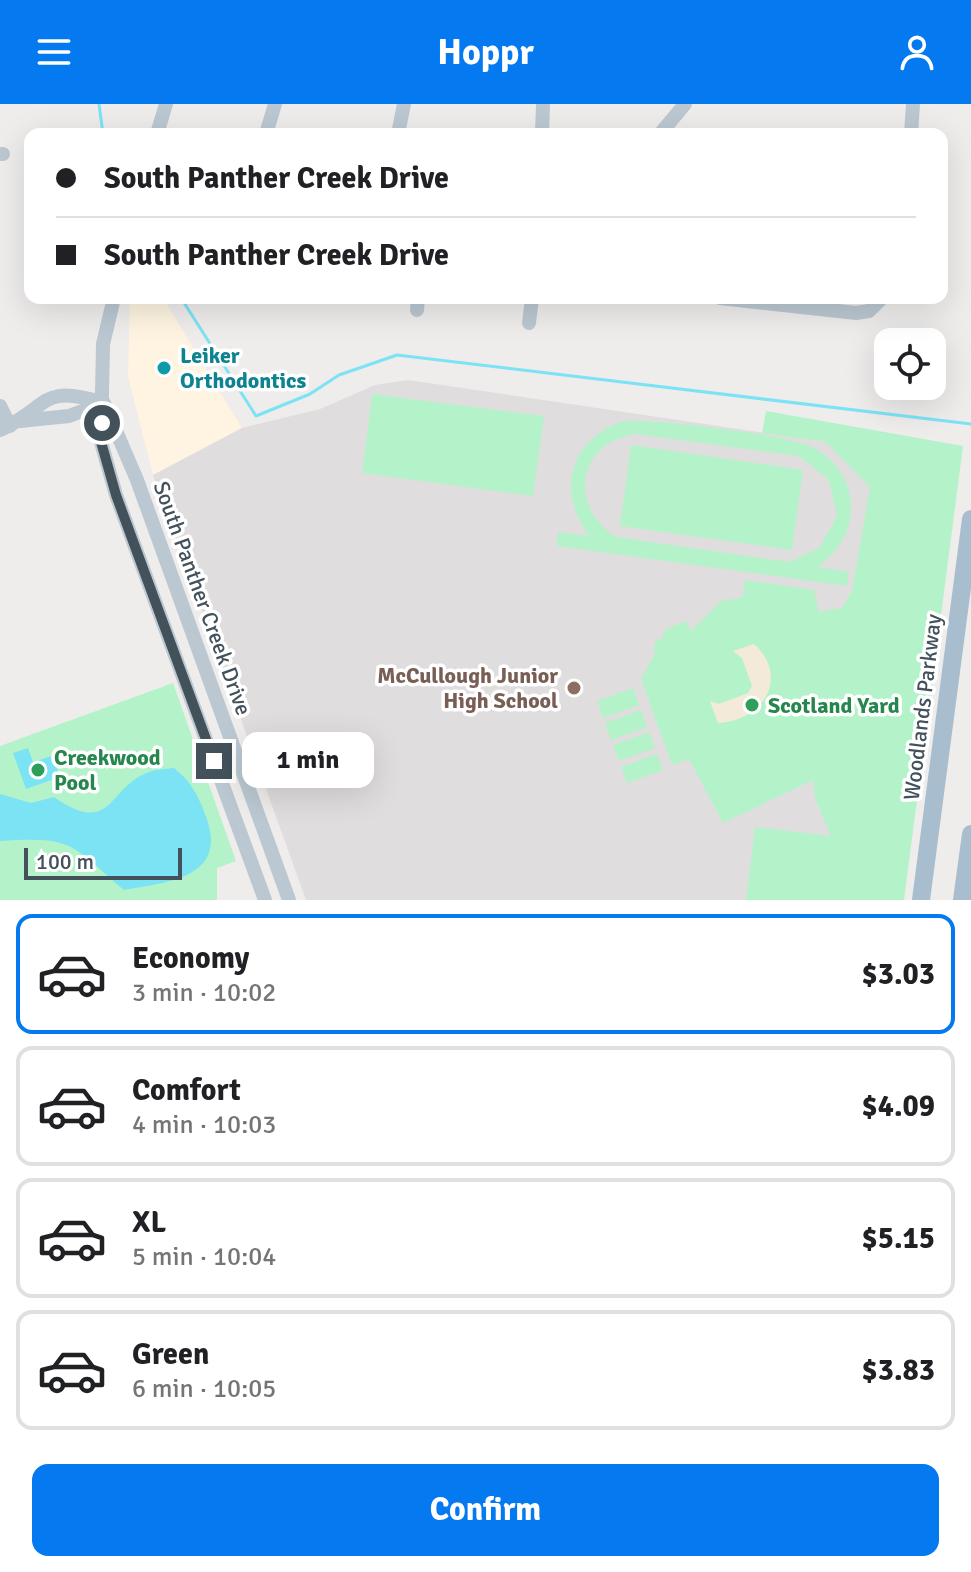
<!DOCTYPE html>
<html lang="en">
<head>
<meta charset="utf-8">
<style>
  body { margin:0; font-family:Signika,sans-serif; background:#f6f6f6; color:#202124; height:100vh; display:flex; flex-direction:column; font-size:30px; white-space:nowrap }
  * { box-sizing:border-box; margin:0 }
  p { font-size:26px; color:#757577 }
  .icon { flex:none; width:44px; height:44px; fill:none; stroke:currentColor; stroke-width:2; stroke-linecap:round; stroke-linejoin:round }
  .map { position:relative; height:796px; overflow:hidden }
  .side { display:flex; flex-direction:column; background:#fff; flex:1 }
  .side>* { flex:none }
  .banner { position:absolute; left:24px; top:24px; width:924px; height:176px; border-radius:16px; box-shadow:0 8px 32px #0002; display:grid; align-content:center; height:176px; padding:0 32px; background:#fff }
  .tools { position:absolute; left:874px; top:224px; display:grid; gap:16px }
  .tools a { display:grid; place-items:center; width:72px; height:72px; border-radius:16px; background:#fff; box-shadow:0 8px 32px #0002; font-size:40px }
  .scale { position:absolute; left:24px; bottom:20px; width:158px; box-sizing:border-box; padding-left:8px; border:4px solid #43515b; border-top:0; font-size:22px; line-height:28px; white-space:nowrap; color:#43515b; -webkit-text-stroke:6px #fff; paint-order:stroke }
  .end { position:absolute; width:36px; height:36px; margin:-18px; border:10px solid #43515b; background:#fff; box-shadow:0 0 0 4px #fff }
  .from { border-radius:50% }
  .bubble { position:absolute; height:56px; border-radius:16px; background:#fff; box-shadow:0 8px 32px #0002; font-size:26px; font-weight:700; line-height:56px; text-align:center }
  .banner b { display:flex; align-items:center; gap:28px; height:76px; font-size:30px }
  .banner b+b { border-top:2px solid #e0e0e0 }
  .banner i { width:20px; height:20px; background:#202124 }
  ul { padding:14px 0 0; list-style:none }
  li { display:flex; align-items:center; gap:24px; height:120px; margin:0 16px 12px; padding:0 16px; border:4px solid #e0e0e0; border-radius:16px }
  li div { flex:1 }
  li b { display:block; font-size:30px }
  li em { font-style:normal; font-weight:700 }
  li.on { border-color:#0579f0 }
  li>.icon { width:72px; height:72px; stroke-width:1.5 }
  .button { display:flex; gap:16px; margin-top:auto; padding:16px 32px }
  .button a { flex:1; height:92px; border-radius:16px; background:#0579f0; color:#fff; font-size:32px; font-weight:700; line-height:92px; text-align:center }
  header { display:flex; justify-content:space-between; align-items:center; height:104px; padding:0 32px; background:#0579f0; color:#fff; font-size:36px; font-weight:700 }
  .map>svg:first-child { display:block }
  .commercial { fill:#fef4e1 }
  .education { fill:#e0ddde }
  .green { fill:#b4f3c9; fill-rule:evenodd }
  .sand { fill:#f3eada }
  .water { fill:#7ce3f5 }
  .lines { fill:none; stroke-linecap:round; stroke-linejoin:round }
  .stream { stroke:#7ce3f5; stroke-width:3 }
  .minor { stroke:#bbc8d1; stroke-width:14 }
  .major { stroke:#a8becf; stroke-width:18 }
  .route { stroke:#43515b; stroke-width:10 }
  .culture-dot { fill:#0f9aa8; stroke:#fff; stroke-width:3 }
  .education-dot { fill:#8d6e63; stroke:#fff; stroke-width:3 }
  .leisure-dot { fill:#2e9e5b; stroke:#fff; stroke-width:3 }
  .labels { text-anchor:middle; stroke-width:7; stroke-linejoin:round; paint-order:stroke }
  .culture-label { font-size:22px; font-weight:bold; fill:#0d838f; stroke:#fff; text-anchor:start }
  .street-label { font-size:22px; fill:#43515b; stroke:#fff }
  .education-label { font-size:22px; font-weight:bold; fill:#785e54; stroke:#fff; text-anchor:end }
  .leisure-label { font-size:22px; font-weight:bold; fill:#27864d; stroke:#fff; text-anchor:start }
</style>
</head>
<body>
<header><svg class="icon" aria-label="menu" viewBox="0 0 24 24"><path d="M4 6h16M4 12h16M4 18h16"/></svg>Hoppr<svg class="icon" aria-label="person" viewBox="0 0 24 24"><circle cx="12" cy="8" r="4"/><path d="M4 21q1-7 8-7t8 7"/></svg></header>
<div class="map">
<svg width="971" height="796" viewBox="0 0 971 796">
  <rect width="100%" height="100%" fill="#efecec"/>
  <path class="commercial" d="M130,194H163L242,324L153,371L128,272Z"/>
  <path class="education" d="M408,276L948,356L891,796H306L153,371L242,324L320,305L375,281Z"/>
  <path class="green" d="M372,290L544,312L533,392L362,369Z
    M766,307L963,342L904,796H746L755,723L831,732L815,694L813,676L723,719L689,655L672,661L641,575L656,548L653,546L657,535L661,536L666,525L687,517L691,527L721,497L743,493L745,476L814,486L819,508L842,504L852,487L870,383L826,338L762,329Z
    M624,317C652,314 789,331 812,343C835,354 850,376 851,401C852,429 838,447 818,463L849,468L847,482L557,442L558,428L589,432C556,387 569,335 624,317ZM635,330L799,352L829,376L837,412L819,444L789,458L616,433C568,403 577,339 635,330Z
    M631,341L803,366L792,446L620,422Z
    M173,579L236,757L217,764V796H0V642Z
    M633,584L639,601L603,614L597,597Z
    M641,606L647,623L611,636L605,619Z
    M649,628L655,644L619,657L613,641Z
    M657,650L663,666L627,679L621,663Z"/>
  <path class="sand" d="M754,540C791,574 762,617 718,619L710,597L719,600L748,589L752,582L742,554L733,547Z"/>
  <path class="water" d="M28,644L33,658L52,652L60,673L26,685L13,649Z
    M174,664C190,676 198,691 205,710C230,773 171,778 124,786C70,740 74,732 0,737V690L31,699L54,693C113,734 107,683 149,668C156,665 166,665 174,664Z"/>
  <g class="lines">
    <path class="stream" d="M99,0L103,30
      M181,194L256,312L310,290L339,271L397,251L971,320"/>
    <path class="minor" d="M157,30L166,0
      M266,30L275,0
      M398,30L404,0
      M542,30L543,0
      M660,30L685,0
      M911,30L913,0
      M0,50H3
      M114,194L103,240L101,338L116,391L265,796
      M720,194L856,209L869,207L882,194
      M417,206L418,194
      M529,219L532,194
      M104,299L137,376L289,796
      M0,302L10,322
      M20,317L69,312L104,299
      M0,326C51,303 38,279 104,299"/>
    <path class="major" d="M921,796L971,415
      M962,796L971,730"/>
  </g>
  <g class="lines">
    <path class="route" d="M102,319L101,338L116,391L214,657"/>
  </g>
  <circle class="culture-dot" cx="164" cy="264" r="8"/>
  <circle class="education-dot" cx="574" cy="584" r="8"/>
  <g class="leisure-dot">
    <circle cx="752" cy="601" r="8"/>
    <circle cx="38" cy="666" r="8"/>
  </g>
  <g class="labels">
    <g class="culture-label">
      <text x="180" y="259">Leiker<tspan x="180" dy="25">Orthodontics</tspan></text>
    </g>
    <g class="street-label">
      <text transform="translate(203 494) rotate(70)" y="8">South Panther Creek Drive</text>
      <text transform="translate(922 603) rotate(-83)" y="8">Woodlands Parkway</text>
    </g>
    <g class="education-label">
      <text x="558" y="579">McCullough Junior<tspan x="558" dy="25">High School</tspan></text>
    </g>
    <g class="leisure-label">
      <text x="768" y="609">Scotland Yard</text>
      <text x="54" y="661">Creekwood<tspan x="54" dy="25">Pool</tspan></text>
    </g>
  </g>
</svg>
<div class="tools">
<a><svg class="icon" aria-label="locate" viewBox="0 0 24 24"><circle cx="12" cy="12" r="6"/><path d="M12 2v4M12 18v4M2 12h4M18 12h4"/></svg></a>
</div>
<div class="scale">100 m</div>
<i class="end from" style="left:102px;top:319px"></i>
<i class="end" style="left:214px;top:657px"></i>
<div class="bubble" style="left:242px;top:628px;width:132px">1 min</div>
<div class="banner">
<b><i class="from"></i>South Panther Creek Drive</b>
<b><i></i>South Panther Creek Drive</b>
</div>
</div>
<section class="side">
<ul>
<li class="on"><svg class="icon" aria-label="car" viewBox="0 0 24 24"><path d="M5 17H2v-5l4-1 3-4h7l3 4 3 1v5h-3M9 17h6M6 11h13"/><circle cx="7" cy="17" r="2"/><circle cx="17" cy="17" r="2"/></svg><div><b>Economy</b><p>3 min · 10:02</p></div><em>$3.03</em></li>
<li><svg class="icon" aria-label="car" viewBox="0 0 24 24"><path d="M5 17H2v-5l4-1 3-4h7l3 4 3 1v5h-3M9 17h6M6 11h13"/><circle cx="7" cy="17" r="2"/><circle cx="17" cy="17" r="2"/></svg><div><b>Comfort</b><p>4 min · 10:03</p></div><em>$4.09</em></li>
<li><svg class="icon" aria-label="car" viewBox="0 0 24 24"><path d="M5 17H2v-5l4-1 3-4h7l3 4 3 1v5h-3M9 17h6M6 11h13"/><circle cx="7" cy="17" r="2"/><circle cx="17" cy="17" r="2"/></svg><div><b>XL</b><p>5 min · 10:04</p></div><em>$5.15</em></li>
<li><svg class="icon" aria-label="car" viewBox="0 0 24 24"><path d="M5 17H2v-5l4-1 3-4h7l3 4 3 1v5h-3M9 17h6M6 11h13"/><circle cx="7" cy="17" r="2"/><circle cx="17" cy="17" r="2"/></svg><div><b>Green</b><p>6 min · 10:05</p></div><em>$3.83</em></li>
</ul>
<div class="button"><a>Confirm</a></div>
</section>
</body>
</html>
